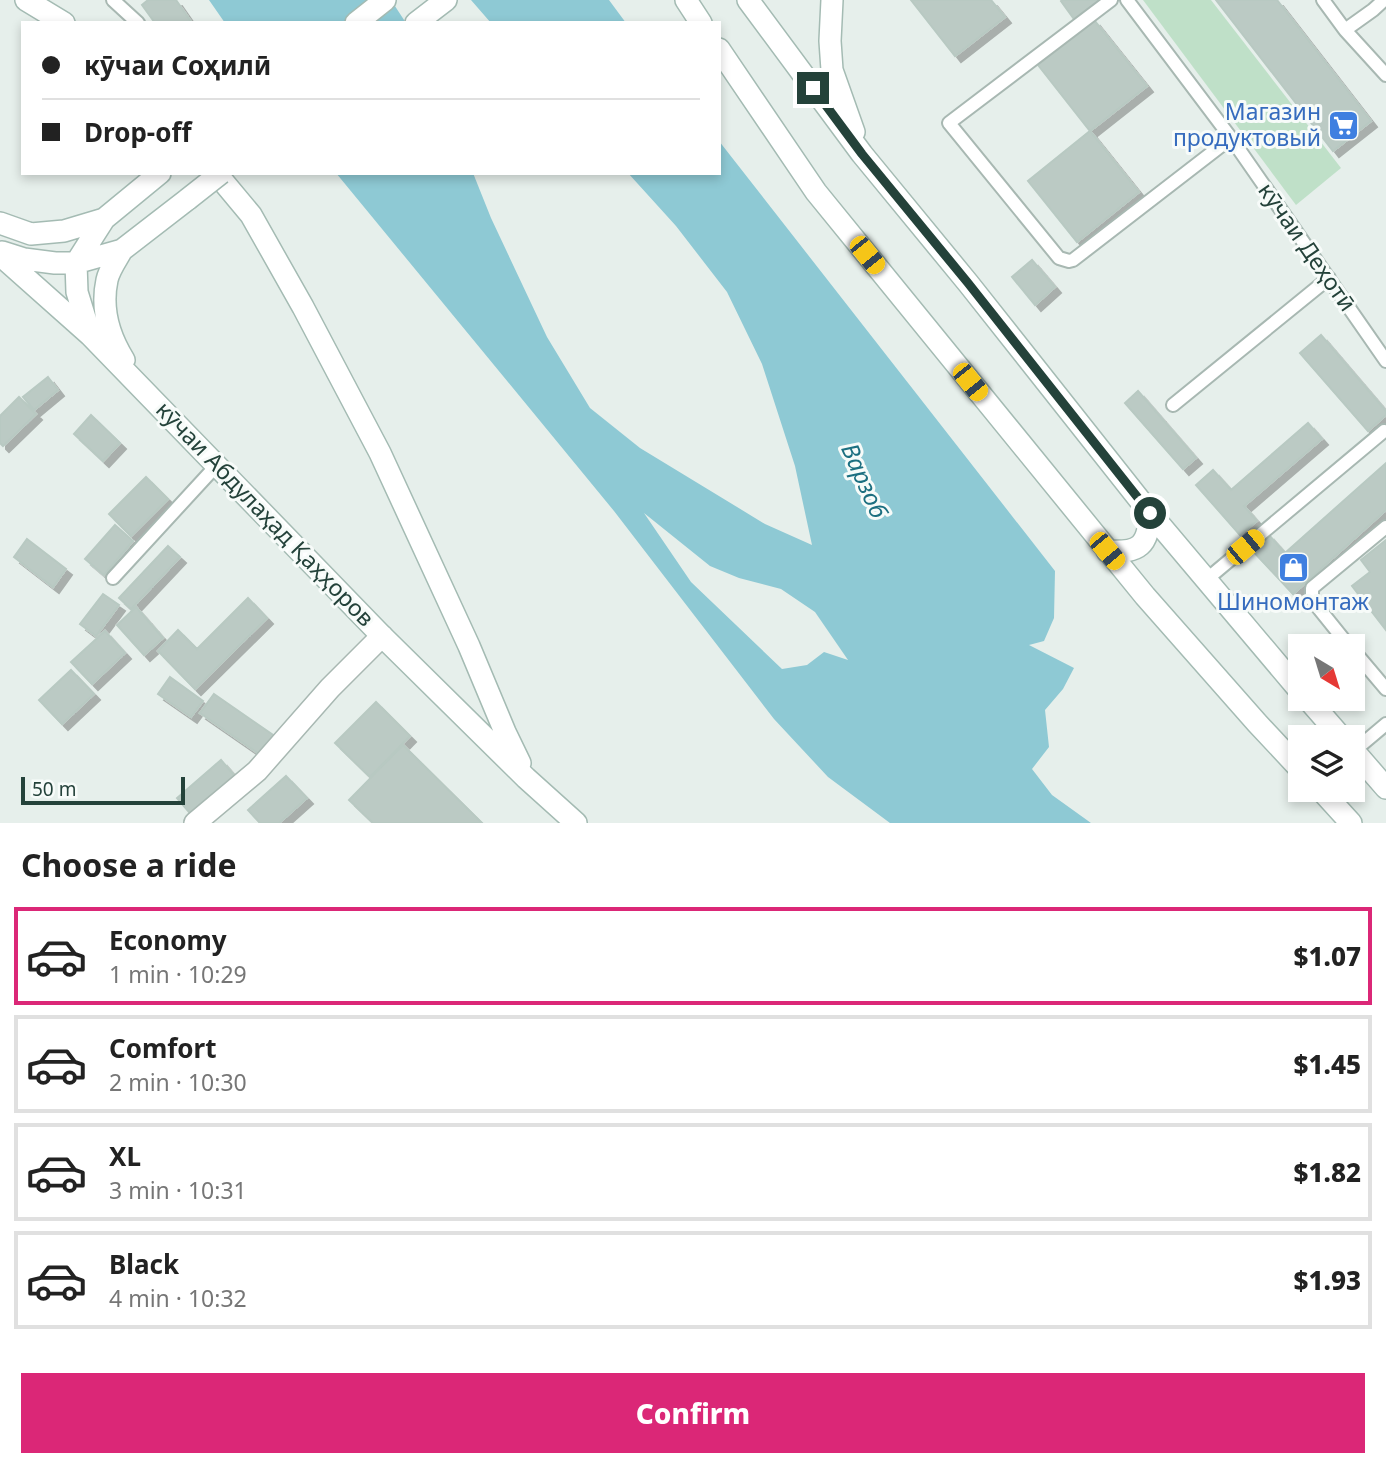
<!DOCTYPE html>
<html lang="en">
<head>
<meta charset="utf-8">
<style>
  body { margin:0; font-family:"Noto Sans",sans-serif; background:#f2f2f2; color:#222; height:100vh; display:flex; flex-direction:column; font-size:26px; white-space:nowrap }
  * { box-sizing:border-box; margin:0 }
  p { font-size:23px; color:#767676 }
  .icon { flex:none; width:38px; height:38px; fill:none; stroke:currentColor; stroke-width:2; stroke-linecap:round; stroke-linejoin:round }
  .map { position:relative; height:823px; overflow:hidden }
  .drawer { display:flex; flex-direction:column; background:#fff; flex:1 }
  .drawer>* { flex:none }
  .banner { position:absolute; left:21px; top:21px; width:700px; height:154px; border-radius:0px; box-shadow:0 4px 10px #0003; display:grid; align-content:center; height:154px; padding:0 21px; background:#fff }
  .needle { width:46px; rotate:142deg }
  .buttons { position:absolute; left:1288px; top:634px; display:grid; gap:14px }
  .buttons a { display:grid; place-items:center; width:77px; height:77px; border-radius:0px; background:#fff; box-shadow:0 4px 10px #0003; font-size:35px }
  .scale { position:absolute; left:21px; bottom:18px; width:164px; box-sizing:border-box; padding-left:7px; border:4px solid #24423a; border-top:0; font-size:19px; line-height:24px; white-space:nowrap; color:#24423a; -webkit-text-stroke:5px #f7fbf9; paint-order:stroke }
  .end { position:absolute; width:32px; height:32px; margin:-16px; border:9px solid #24423a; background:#fff; box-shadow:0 0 0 4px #fff }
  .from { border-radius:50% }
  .car { position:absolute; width:21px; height:42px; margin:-21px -10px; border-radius:9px; box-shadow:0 0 5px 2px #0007; background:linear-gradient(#f5c518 24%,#345 0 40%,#f5c518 0 76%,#345 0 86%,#f5c518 0) }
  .banner b { display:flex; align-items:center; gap:24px; height:66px; font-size:26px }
  .banner b+b { border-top:2px solid #e0e0e0 }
  .banner i { width:18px; height:18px; background:#222 }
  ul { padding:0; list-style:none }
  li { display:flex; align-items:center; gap:21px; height:98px; margin:0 14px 10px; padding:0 7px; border:4px solid #e0e0e0; border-radius:0px }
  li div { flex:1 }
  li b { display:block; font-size:26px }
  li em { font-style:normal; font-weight:800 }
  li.current { border-color:#db2777 }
  li>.icon { width:63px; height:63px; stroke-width:1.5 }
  h2 { padding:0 21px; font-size:32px; line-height:84px }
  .action { display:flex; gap:14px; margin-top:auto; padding:14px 21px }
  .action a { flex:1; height:80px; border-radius:0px; background:#db2777; color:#fff; font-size:28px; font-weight:800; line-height:80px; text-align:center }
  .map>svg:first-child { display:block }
  .green { fill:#bfe0c8 }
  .water { fill:#8ec9d4; fill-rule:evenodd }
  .building { fill:#bbcac4; stroke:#b8c9c2; stroke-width:2; filter:url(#shadow) }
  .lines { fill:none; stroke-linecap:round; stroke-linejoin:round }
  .lane-casing { stroke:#a8b8b2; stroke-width:16 }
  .street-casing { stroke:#a8b8b2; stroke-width:24 }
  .secondary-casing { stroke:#a4bbb3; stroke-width:24 }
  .lane { stroke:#fff; stroke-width:12 }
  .street { stroke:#fff; stroke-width:21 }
  .secondary { stroke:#fff; stroke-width:21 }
  .secondary-bridge-casing { stroke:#a4bbb3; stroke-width:24; stroke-linecap:butt }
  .secondary-bridge { stroke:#fff; stroke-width:21 }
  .route { stroke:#24423a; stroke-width:9 }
  .labels { text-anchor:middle; stroke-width:6; stroke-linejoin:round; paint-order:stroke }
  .shop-label { font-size:23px; fill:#366cbe; stroke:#f7fbf9; text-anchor:end }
  .street-label { font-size:23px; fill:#24423a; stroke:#f7fbf9 }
  .water-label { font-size:24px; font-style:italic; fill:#1c6f80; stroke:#f7fbf9 }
</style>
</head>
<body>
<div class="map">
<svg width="1386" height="823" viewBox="0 0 1386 823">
  <defs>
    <filter id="shadow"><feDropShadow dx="6" dy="6" stdDeviation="0" flood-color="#0004"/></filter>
  </defs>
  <rect width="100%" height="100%" fill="#e6efeb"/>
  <path class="green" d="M1143,0H1211L1341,168L1296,205Z"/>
  <path class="water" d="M209,0H391L406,23H225Z
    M471,0H609L626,23H491Z
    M719,141L1055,571L1054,618L1044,641L1029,645L1074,668L1063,689L1045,710L1049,747L1032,769L1052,795L1091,823H890L828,777L774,719L614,511L336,173H473L491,218L547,337L590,408L640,448L765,524L812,545L795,466L762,364L727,292L676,226L628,173H719ZM644,513L710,566L739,578L781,589L815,612L848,660L824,652L807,665L782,669L691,582Z"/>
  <path class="building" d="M148,0H176L192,23H155L142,5Z
    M911,0H991L1005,17L955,56Z
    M1062,0H1101L1074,19L1061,1Z
    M1216,0H1277L1371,121L1333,151Z
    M1094,20L1147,86L1090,131L1038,65Z
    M1090,131L1139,192L1077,242L1028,181Z
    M1032,260L1055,287L1035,305L1012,277Z
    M1321,335L1386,411V415L1368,431L1300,353Z
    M48,377L58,390L34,410L23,397Z
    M1138,391L1196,458L1183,469L1125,403Z
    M19,397L36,414L3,446L0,443V416Z
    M91,415L120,443L103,461L74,434Z
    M1308,423L1322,439L1244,506L1257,521L1240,535L1196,485L1213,470L1231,490Z
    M1386,463V510L1293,594L1251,549L1268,534L1285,553Z
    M146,477L168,499L131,536L109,514Z
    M115,525L133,541L104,575L85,559Z
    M27,539L66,569L53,587L14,557Z
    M1386,540V630L1352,586L1370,572L1361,560Z
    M168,546L180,557L131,609L119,598Z
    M103,594L119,605L96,636L80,624Z
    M248,598L267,618L195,689L158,651L178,630L197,649Z
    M136,607L163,638L144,655L117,625Z
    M105,631L125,653L92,684L71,662Z
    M71,670L94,694L62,724L39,700Z
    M170,677L203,701L191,717L158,694Z
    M214,694L276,737L262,756L200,713Z
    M376,702L410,736L370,777L335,743Z
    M403,745L482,823H373L349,800Z
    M221,760L239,781L195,819L177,798Z
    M286,776L307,798L279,823H260L248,810Z"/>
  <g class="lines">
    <defs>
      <path id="lane" d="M113,0L138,23
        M1111,0L949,123L1059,258L1069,261L1073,260L1231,138
        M1127,0L1231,138L1386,361
        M1323,0L1345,30L1386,75
        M1345,30L1373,10L1384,0
        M1173,405L1329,278
        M113,578L216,466
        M1206,580L1384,431
        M1349,646L1312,600V588L1386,527
        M1353,650L1386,689
        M1354,751L1386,724"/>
      <path id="street" d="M195,823L257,771L330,688L382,636"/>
      <path id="secondary" d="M26,0L64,23
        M686,0L701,23
        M748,0L862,154L968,283L1150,513L1300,691
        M832,0L830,41L832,70L854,132
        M356,23L385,0
        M416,23L446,0
        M719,49L816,192L1145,596L1257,723L1300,769
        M216,173L251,215L303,307L380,453L469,646L505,732L520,763
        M0,223L31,234L64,231L104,219
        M122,250C117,259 109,270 107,280C101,308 109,336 124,360
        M2,252L24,259L55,263H76L122,250L188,199
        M0,255L90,335L382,636L526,778L576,823
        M90,334L77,292L76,263L104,219L160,173
        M1107,551C1140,553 1148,546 1150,513
        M1307,698L1341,737
        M1353,750L1386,788
        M1320,789L1351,823"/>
    </defs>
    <use href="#lane" class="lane-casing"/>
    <use href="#street" class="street-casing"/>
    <use href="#secondary" class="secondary-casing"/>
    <use href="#lane" class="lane"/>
    <use href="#street" class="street"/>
    <use href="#secondary" class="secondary"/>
    <defs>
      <path id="secondary-bridge" d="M188,199L221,173"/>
    </defs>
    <use href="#secondary-bridge" class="secondary-bridge-casing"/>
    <use href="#secondary-bridge" class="secondary-bridge"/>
  </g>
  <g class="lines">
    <path class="route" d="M813,88L862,154L968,283L1150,513"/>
  </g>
  <defs>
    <symbol id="supermarket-square" viewBox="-11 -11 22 22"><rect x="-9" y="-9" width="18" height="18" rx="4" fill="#3f7fe0" stroke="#f7fbf9"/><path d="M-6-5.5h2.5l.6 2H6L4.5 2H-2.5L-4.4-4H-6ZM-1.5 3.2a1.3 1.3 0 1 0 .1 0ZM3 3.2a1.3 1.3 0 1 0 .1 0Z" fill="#fff"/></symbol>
    <symbol id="shop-square" viewBox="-11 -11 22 22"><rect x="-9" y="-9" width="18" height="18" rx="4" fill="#3f7fe0" stroke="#f7fbf9"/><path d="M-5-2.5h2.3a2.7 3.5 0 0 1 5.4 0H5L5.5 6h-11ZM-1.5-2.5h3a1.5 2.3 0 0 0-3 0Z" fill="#fff"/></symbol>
  </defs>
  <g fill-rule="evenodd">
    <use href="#supermarket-square" x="1326" y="108" width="35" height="35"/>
    <use href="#shop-square" x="1276" y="550" width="35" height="35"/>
  </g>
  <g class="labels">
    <g class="shop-label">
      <text x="1321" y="120">Магазин<tspan x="1321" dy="26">продуктовый</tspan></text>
      <text x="1293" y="610" text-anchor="middle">Шиномонтаж</text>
    </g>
    <g class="street-label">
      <text transform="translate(1307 247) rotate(55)" y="8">кӯчаи Деҳотӣ</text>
      <text transform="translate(265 514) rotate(46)" y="8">кӯчаи Абдулаҳад Қаҳҳоров</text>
    </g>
    <g class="water-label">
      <text transform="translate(864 481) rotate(66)" y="8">Варзоб</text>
    </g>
  </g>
</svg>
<div class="buttons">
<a><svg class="needle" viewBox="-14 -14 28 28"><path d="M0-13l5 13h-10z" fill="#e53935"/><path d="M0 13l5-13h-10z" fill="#767676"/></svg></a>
<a><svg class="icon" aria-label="layers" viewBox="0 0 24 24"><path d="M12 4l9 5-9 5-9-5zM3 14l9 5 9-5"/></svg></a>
</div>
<div class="scale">50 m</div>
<i class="end from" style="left:1150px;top:513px"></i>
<i class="end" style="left:813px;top:88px"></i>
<i class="car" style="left:867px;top:255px;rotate:141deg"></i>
<i class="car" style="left:970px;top:382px;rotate:141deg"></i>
<i class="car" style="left:1245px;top:547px;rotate:50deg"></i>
<i class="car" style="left:1107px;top:551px;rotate:140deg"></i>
<div class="banner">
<b><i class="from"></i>кӯчаи Соҳилӣ</b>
<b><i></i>Drop-off</b>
</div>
</div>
<section class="drawer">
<h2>Choose a ride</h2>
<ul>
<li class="current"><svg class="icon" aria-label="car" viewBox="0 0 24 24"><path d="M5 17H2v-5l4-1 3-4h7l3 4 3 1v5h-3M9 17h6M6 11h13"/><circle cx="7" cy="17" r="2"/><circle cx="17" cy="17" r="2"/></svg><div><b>Economy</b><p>1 min · 10:29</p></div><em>$1.07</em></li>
<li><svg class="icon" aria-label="car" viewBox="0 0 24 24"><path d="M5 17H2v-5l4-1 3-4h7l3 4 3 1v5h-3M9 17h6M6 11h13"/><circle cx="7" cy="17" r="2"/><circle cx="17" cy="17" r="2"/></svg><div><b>Comfort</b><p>2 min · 10:30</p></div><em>$1.45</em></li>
<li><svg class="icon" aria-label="car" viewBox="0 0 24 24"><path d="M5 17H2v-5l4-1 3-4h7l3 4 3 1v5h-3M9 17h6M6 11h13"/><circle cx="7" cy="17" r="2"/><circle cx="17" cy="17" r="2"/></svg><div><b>XL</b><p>3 min · 10:31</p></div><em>$1.82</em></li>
<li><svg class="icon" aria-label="car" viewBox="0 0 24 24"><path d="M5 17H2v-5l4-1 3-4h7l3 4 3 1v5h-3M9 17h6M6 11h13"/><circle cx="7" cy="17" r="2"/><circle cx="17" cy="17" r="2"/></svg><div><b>Black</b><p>4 min · 10:32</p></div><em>$1.93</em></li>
</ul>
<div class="action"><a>Confirm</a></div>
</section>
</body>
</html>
